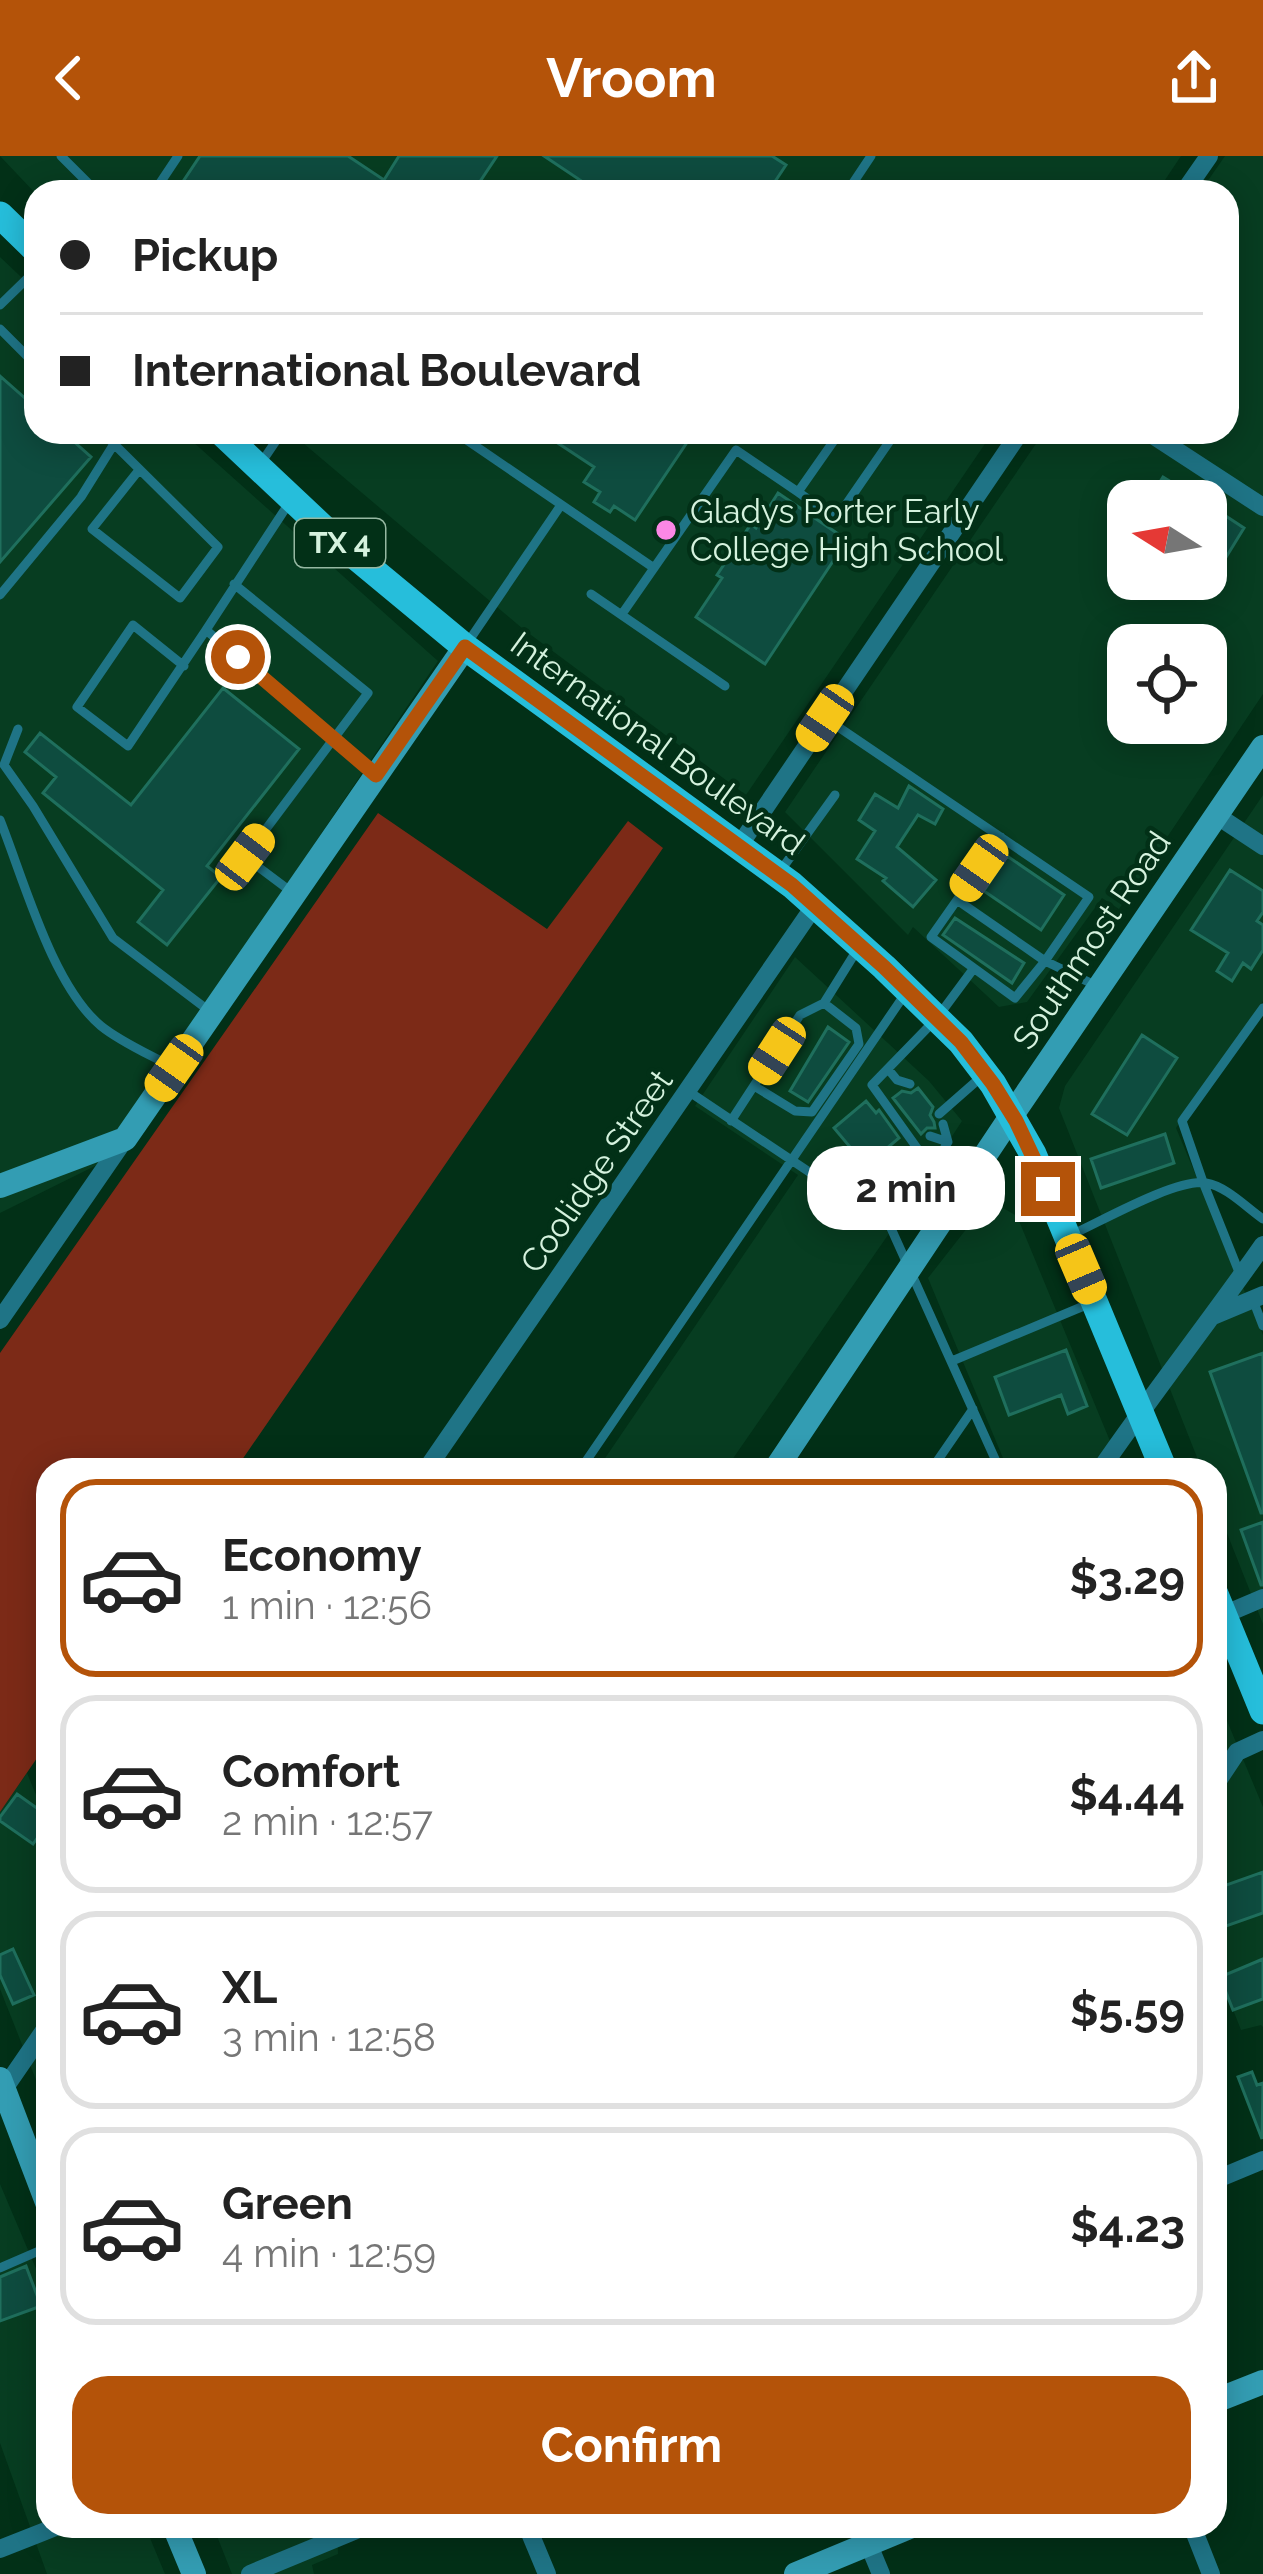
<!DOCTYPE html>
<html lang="en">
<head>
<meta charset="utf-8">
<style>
  body { margin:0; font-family:Raleway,sans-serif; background:#f2f2f2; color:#222; height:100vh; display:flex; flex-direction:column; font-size:45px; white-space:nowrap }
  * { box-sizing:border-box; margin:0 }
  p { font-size:39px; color:#767676 }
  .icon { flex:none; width:66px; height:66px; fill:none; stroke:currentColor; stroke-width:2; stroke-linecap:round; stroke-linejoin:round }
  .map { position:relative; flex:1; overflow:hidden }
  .drawer { position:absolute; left:36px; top:1302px; width:1191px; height:1080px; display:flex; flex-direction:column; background:#fff; border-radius:36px; box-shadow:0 6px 30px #0003 }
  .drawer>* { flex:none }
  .hud { position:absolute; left:24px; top:24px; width:1215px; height:264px; border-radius:36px; box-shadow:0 6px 30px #0003; display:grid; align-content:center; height:264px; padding:0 36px; background:#fff }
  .needle { width:78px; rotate:281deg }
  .fabs { position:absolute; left:1107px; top:324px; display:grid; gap:24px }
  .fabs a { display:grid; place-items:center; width:120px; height:120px; border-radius:24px; background:#fff; box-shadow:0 6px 30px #0003; font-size:60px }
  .end { position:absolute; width:54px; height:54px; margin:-27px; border:15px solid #b45309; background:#fff; box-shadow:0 0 0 6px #fff }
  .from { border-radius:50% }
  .bubble { position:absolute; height:84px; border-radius:36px; background:#fff; box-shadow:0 6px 30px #0003; font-size:39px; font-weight:700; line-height:84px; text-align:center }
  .car { position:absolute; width:36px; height:72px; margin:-36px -18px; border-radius:15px; box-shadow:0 0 9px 3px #0007; background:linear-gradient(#f5c518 24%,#345 0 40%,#f5c518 0 76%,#345 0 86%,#f5c518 0) }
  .hud b { display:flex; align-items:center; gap:42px; height:114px; font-size:45px }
  .hud b+b { border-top:3px solid #e0e0e0 }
  .hud i { width:30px; height:30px; background:#222 }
  ul { padding:21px 0 0; list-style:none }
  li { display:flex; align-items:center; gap:36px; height:198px; margin:0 24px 18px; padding:0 12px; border:6px solid #e0e0e0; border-radius:36px }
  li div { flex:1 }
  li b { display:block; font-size:45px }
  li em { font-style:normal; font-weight:700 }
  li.active { border-color:#b45309 }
  li>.icon { width:108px; height:108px; stroke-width:1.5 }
  .cta { display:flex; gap:24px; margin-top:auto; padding:24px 36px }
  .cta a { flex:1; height:138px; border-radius:36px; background:#b45309; color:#fff; font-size:48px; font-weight:700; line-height:138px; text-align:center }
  header { display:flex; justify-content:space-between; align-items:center; height:156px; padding:0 36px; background:#b45309; color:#fff; font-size:54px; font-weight:700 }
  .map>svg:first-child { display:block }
  .built { fill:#073d21; fill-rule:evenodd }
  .green { fill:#7c2a17 }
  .building { fill:#0e4c3f; stroke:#1f6f5d; stroke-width:3 }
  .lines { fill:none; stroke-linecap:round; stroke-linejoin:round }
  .lane { stroke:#1f7486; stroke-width:9 }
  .street { stroke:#1f7486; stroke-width:18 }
  .secondary { stroke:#339db3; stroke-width:24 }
  .primary { stroke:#26bedb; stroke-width:27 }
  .route { stroke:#b45309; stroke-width:15 }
  .poi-dot { fill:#fb87e5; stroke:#023017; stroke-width:4.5 }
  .labels { text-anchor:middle; stroke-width:9; stroke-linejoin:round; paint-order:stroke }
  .shield { fill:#023017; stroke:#96b8a2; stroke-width:3 }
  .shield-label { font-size:30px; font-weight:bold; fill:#d5f2de }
  .poi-label { font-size:33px; fill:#d5f2de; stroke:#023017; text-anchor:start }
  .street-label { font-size:33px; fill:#d5f2de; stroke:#023017 }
</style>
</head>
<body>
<header><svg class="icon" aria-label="back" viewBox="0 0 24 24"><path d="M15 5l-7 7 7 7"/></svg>Vroom<svg class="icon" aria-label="share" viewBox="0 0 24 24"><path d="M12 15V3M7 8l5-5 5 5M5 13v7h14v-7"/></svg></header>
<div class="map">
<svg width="1263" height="2418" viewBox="0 0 1263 2418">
  <rect width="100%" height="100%" fill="#023017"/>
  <path class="built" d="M0,0H1181L1157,36H36V38Z
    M1225,0H1263V538L1119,753L1102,742L1027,846L999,851L913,771L908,779L785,656L1044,276H1227V36H1200ZM1128,345H1206V423H1128ZM1128,489H1206V567H1128Z
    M0,101L36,135V276H182L438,505L97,1009L0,1057Z
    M290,276H993L746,639L523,473Z
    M1263,639V845L1176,972L1263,1179V1468L1215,1347V1314H1202L1059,952L1065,930Z
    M795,801L929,925L962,965L888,1079L725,1314H597L798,1019L695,950Z
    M989,1044L1017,1060L1122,1314H1008L928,1122Z
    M1215,1536L1263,1651V1871L1261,1869L1241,1874L1215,1808Z
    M27,1617L48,1668V1954L0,1833V1656Z
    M0,2028L48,2141V2370H145L165,2418H47L0,2287Z
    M213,2370H337L338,2398L312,2409L314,2418H232Z"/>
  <path class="green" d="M378,657L547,773L628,665L663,692L235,1314H48V1586L0,1656V1197Z"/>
  <path class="building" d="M200,0H348L384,24L399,0H497L473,36H176Z
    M544,0H772L786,9L768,36H580L586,28Z
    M0,220L36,252V276H63L91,301L0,406Z
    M541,276H694L635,364L614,350L610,356L594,346L600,336L584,326L594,311Z
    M1163,321L1202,345H1148Z
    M778,337L847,384L765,508L696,461L722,422L717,419L751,368L756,372Z
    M1206,347L1244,372L1201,442L1171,423H1206Z
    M223,532L299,593L207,710L221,721L167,789L138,766L163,734L43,637L56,621L25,596L40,577L131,649Z
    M909,630L943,653L935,668L918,659L897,691L936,724L913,751L883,725L886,722L857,703L875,675L859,664L875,638L898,652Z
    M1007,700L1064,739L1041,774L984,735Z
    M1230,714L1263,735V756L1257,765L1263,769V794L1251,813L1243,807L1232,825L1217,815L1228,797L1191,774Z
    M955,762L1024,807L1012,827L943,779Z
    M828,871L849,886L808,946L790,935Z
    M1142,879L1177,902L1127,979L1092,958Z
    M918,932L933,951L930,959L934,966L935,972H927L921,978L893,942L902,935L911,937Z
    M866,945L876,957L879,954L899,982L866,1010L834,972Z
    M1165,978L1174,1007L1101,1032L1091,1003Z
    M1066,1194L1087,1250L1068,1258L1061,1239L1009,1259L995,1221Z
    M1263,1197V1357H1261L1210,1216Z
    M1263,1366V1429H1261L1241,1374Z
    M17,1638L48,1660V1667L33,1688L0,1665V1661Z
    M1263,1716V1757L1215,1774V1733Z
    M13,1793L34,1839L13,1848L0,1819V1799Z
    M1263,1803V1843L1233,1854L1220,1821Z
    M1252,1916L1257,1929L1263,1927L1262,1983L1238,1921Z
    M26,2110L41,2150L0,2165V2121Z"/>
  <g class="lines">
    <path class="lane" d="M61,0L97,36
      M154,36L178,0
      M847,36L871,0
      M0,149L36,114
      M0,173L36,209
      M102,276L114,288L218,391L180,442L92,373L139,314
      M455,276L654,412
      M261,307L282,276
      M798,336L836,363L896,276
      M291,344L206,474L376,619
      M234,428L368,537L245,701L293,737
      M591,438L725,530
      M0,439L81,341L114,288
      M622,458L736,294L798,336L840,276
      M466,489L561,349
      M184,510L133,469L77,551L128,590L206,474
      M825,562L1089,741L1045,805L957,744L931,781L1015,842L1045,805L1099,831
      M18,573L4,609L33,650L113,782L212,857
      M0,664C24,724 52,829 101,870C122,887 151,899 174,912
      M781,714L835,639
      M957,744L1001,681
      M888,913L897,924L910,928
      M754,930L795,955L812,956L859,888L856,872L824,847
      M688,935L890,1070L1000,1314
      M939,958L980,922
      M731,965L800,859L824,847L857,794
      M930,980L948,986
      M932,1012L948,986L943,968
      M952,1041L872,929L937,862L974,812
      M1073,1078C1102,1065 1177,1022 1206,1027C1226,1030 1247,1052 1263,1063
      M1241,1121L1203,1026L1182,965L1263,852
      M1253,1144L1263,1170
      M952,1205L1091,1147
      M580,1314L905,838
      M931,1314L973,1253
      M0,2112L48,2091"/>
    <path class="street" d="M1184,36L1209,0
      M1148,276L1263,351
      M1216,659L1263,690
      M739,690L1020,276
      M1213,1160L1263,1139
      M0,1164L125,983
      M426,1314L815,749
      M1100,1314C1152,1238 1210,1165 1263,1089
      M1223,1459L1263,1442
      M1215,1629L1237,1596L1263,1584
      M4,1933L48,1869
      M1215,2024L1263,2004
      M527,2370L547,2418
      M861,2370L881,2418
      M1192,2370L1211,2418
      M0,2393L58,2370
      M250,2418L366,2370"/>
    <path class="secondary" d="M0,1030L125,983L465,491
      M775,1314L1012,959L1263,591
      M0,1923L48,2049
      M1215,2245L1263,2226
      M174,2370L194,2418
      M796,2418L912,2370"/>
    <path class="primary" d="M0,59L36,94
      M221,276L337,385L465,491L792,729L884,811L961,886L993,928L1033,998L1164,1314
      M1215,1438L1263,1555"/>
  </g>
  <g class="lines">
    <path class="route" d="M238,501L376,619L465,491L792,729L884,811L961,886L993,928L1016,965L1048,1033"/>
  </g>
  <circle class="poi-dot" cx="666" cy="374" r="12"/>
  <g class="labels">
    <rect class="shield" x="295" y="363" width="90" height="48" rx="9"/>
    <g class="shield-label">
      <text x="340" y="397">TX 4</text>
    </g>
    <g class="poi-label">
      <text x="690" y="367">Gladys Porter Early<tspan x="690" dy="38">College High School</tspan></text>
    </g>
    <g class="street-label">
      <text transform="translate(658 587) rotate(36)" y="12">International Boulevard</text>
      <text transform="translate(1091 784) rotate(-56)" y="12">Southmost Road</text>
      <text transform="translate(596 1015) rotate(-55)" y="12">Coolidge Street</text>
    </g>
  </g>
</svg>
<div class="fabs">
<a><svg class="needle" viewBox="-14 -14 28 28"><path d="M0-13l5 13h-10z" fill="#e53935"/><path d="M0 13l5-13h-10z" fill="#767676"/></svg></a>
<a><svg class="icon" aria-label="locate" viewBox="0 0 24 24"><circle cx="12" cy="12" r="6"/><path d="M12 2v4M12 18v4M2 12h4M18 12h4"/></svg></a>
</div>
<i class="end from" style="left:238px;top:501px"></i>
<i class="end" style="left:1048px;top:1033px"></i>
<div class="bubble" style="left:807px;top:990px;width:198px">2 min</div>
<i class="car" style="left:825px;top:562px;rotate:214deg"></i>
<i class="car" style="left:245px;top:701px;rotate:37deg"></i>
<i class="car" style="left:979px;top:712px;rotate:215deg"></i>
<i class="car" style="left:777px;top:895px;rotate:213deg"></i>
<i class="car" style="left:174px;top:912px;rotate:215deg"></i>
<i class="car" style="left:1081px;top:1113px;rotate:157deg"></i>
<div class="hud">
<b><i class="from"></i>Pickup</b>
<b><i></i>International Boulevard</b>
</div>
<section class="drawer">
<ul>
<li class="active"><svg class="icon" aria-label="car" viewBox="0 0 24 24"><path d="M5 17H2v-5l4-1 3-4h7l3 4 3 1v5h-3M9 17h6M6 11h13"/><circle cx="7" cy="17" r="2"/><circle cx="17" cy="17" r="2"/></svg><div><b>Economy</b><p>1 min · 12:56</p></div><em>$3.29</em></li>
<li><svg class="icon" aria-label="car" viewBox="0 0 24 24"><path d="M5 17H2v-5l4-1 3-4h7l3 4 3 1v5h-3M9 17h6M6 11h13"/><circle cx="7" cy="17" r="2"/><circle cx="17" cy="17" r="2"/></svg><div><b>Comfort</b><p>2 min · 12:57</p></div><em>$4.44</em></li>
<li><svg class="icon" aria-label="car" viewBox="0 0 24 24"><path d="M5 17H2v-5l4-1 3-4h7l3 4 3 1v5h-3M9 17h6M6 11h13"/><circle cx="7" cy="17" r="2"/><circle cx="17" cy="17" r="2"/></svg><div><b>XL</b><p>3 min · 12:58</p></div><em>$5.59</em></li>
<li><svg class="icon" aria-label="car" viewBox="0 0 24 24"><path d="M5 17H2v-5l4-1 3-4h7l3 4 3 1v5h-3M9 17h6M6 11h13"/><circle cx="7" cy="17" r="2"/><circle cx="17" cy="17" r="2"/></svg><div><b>Green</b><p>4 min · 12:59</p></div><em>$4.23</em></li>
</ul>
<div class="cta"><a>Confirm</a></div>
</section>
</div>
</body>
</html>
